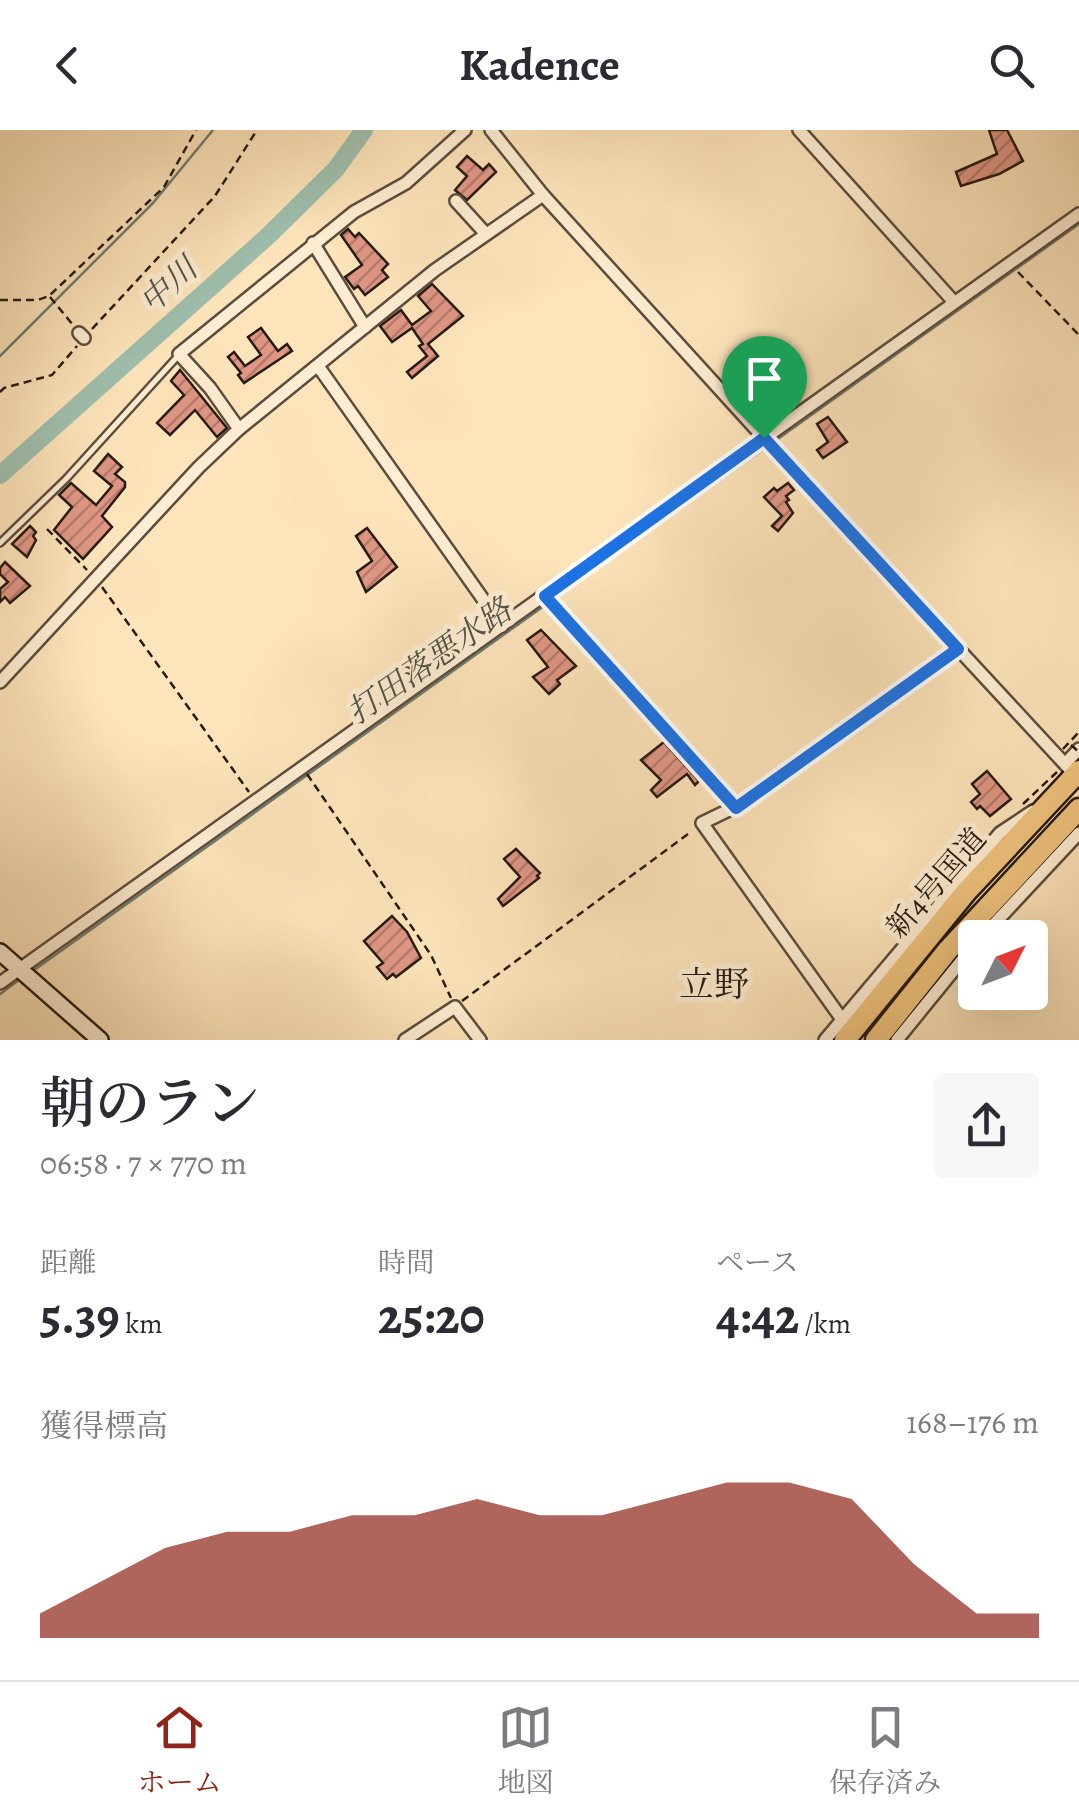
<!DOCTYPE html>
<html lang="ja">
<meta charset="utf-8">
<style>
body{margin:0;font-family:Alegreya,"Noto Serif JP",serif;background:#f7f7f7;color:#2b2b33;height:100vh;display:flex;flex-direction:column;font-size:38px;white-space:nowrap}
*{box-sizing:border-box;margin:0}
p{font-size:32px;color:#7c7c81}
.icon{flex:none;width:55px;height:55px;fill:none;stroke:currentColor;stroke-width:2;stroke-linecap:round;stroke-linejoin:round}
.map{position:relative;height:910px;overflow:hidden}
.sheet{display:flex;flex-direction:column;background:#fff;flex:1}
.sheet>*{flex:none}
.needle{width:65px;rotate:48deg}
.fabs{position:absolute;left:958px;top:790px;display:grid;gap:20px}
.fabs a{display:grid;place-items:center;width:90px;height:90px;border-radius:10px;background:#fff;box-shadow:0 10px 40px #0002;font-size:50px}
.pin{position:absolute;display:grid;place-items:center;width:85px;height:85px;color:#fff;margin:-102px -42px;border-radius:50% 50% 50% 0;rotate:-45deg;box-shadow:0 0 10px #0007}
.pin .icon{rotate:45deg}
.round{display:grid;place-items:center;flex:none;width:105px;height:105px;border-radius:10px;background:#f7f7f7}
.summary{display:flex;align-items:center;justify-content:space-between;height:170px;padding:0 40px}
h1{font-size:55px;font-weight:600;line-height:75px}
.figures{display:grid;grid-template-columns:repeat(3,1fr);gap:15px;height:170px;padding:10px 40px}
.figures div{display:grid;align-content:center}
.figures b{font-size:50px;font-weight:600}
.figures small{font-size:28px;font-weight:400}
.figures p{font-size:28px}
.chart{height:280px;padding:20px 40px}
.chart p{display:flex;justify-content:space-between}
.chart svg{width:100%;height:180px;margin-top:10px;fill:#8f2418;opacity:.7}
header{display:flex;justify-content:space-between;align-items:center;height:130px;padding:0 40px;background:#fff;font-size:45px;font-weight:600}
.tab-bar{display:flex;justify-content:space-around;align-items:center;height:140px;border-top:2px solid #e1e1e2;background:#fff;font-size:28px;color:#7c7c81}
.tab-bar a{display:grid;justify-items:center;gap:5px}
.tab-bar .on{color:#8f2418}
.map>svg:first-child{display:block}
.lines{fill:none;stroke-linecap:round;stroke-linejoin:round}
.stream{stroke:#6f7d70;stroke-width:2.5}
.river{stroke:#9fbfae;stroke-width:18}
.building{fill:url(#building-hatch);stroke:#261a14;stroke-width:2.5}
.lane-casing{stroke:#5c4c3e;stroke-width:10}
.street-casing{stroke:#5c4c3e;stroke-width:16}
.secondary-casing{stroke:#261a14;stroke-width:20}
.highway-casing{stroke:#261a14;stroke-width:25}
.path{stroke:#261a14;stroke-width:2.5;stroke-dasharray:8 5;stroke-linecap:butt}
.lane{stroke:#feedd2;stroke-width:5}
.street{stroke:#feedd2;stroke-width:11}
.secondary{stroke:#feedd2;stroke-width:15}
.highway{stroke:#eec27d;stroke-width:20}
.path-bridge{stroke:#261a14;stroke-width:2.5;stroke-dasharray:8 5;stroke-linecap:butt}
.route-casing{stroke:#fff;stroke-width:20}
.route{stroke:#1a73e8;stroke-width:12}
.labels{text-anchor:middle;stroke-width:10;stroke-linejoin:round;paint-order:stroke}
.street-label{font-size:30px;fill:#261a14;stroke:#feedd2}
.water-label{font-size:32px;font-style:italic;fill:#50544a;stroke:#feedd2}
.quarter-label{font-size:35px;fill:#261a14;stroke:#feedd2}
</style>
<header><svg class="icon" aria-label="back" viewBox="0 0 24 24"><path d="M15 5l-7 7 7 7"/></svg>Kadence<svg class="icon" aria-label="search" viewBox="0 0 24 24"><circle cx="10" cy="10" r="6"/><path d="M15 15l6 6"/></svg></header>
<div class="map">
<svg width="1079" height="910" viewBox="0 0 1079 910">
<defs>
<pattern id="building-hatch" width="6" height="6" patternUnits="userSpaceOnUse" patternTransform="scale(2.5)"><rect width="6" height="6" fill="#df9684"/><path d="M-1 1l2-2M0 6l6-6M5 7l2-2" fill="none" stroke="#b57a6b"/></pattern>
</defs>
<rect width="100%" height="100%" fill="#fde4ba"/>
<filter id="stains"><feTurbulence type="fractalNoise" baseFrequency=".002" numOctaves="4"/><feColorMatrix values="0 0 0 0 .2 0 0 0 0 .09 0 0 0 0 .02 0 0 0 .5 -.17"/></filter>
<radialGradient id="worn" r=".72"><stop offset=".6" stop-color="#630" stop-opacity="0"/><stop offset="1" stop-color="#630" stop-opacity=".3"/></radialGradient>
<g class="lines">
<g class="stream">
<path d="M0 226 153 73 213 0"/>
<path d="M775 311 1079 94"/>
<path d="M555 468 764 319"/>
<path d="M30 843 544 476"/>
<path d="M0 864 19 850"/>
</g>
<path class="river" d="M0 345 268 106 336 39 364 0"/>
</g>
<g class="building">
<path d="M989 0H1007L1023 31 999 44 961 56 956 42 997 24Z"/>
<path d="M467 26 483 40 489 34 496 42 467 70 455 60 467 46 457 37Z"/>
<path d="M348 99 355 107 359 103 388 134 382 140 388 147 365 165 358 156 354 159 345 147 362 135 341 105Z"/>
<path d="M432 154 463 186 428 214 438 226 412 248 407 242 427 226 419 216 423 214 412 198 392 212 380 196 401 180 412 195 431 181 418 166Z"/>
<path d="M261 198 278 221 287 214 292 221 244 253 238 245 241 243 228 227 234 222 245 236 261 225 248 207Z"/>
<path d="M180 240 227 298 217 307 195 280 170 305 157 293 184 265 171 251Z"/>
<path d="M828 287 847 312 823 328 817 320 828 312 817 294Z"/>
<path d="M108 324 122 337 115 344 125 352V357L102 386 112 397 83 429 54 400 72 377 59 365 71 353 96 375 112 356 94 341Z"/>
<path d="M788 353 794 360 786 366 789 370 786 372 793 383 778 401 772 396 782 386 764 367 774 358 777 361Z"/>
<path d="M30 396 36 402 33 406 36 410 27 427 12 414Z"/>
<path d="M367 398 397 437 366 462 357 442 372 431 356 406Z"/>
<path d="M5 432 30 456 10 473 5 467 0 472V459L8 452 0 444V438Z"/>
<path d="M541 500 576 536 557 550 560 554 549 564 533 547 548 537 527 510Z"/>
<path d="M664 612 699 651 695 655 687 644 657 667 651 660 661 650 641 630Z"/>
<path d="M987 641 1011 669 990 686 980 676 977 679 971 672 980 664 972 654Z"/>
<path d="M516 719 540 743 537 746 539 748 503 776 498 769 520 747 504 729Z"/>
<path d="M392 786 407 802 421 828 396 847 393 844 387 849 377 837 383 833 364 811Z"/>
</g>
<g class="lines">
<g class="lane-casing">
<path id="lane" d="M0 413 66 349 177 227"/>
</g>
<g class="street-casing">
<g id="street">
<path d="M491 0 543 65 804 352 1075 645"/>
<path d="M799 0 954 172"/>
<path d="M456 71 486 104"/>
<path d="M313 113 365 197"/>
<path d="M79 203 84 208"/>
<path d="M318 236 502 496"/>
<path d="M239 299 210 258 179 224 354 82 406 53 465 0"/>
<path d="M545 466 735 677 702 693 841 888"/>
<path d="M0 552 199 337 239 299 435 140 543 65"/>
<path d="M1065 634 1079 619"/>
<path d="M981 808 1079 703"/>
<path d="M0 853 1079 84"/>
<path d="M405 910 455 877 480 910"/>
<path d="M825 910 1000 703 1033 681"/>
<path d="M897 910 975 814"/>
</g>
</g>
<g class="secondary-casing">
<path id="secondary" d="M0 822 100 910"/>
</g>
<g class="highway-casing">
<g id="highway">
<path d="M845 910 966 762 1079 641"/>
<path d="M876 910 948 820 1079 679"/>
</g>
</g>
<g class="path">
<path d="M1018 142 1079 205"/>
<path d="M50 167 73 195"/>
<path d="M0 170H38L49 166 164 57 196 0"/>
<path d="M92 199 215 66 257 0"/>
<path d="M0 262 4 258 52 245 77 216"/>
<path d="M47 399 87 440"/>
<path d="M102 457 249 662"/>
<path d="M1063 619 1079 602"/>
<path d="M307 644 431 825 451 868"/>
<path d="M745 671 950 524"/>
<path d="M1023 674 1057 642"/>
<path d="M462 871 692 701"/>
</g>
<use href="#lane" class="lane"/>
<use href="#street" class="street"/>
<use href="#secondary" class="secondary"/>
<use href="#highway" class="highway"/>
<path class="path-bridge" d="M1071 615 1079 622"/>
</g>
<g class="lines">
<g class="route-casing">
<path id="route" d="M764 308 958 519 736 678 545 466Z"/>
</g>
<use href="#route" class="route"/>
</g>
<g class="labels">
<g class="street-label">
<text transform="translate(936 753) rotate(-49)" y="10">新4号国道</text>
</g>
<g class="water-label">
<text transform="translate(168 155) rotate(-42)" y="11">中川</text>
<text transform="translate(429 531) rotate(-35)" y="11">打田落悪水路</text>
</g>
<g class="quarter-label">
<text x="714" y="866">立野</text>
</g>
</g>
<rect width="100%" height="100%" filter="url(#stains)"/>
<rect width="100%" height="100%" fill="url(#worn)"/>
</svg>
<div class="fabs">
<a><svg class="needle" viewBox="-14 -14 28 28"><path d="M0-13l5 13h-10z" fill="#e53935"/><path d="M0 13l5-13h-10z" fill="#7c7c81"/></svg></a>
</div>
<div class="pin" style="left:764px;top:308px;background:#1e9e55"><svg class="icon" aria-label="arrive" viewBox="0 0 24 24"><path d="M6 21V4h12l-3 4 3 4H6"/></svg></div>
</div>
<section class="sheet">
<div class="summary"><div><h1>朝のラン</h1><p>06:58 · 7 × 770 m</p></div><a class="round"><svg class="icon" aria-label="share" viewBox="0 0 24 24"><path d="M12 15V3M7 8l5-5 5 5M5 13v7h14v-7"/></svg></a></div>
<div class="figures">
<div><p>距離</p><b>5.39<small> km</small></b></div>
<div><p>時間</p><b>25:20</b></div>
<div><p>ペース</p><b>4:42<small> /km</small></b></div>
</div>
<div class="chart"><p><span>獲得標高</span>168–176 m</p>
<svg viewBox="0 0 160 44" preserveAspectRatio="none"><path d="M0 44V38L10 30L20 22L30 18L40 18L50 14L60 14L70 10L80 14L90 14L100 10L110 6L120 6L130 10L140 26L150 38L160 38V44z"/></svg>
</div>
</section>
<nav class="tab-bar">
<a class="on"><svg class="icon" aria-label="home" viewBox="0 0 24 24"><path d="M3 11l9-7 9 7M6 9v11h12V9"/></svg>ホーム</a>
<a><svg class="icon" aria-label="map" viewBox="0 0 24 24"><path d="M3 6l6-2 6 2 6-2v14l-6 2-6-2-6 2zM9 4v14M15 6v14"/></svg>地図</a>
<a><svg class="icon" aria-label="saved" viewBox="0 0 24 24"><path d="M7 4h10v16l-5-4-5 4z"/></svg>保存済み</a>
</nav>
